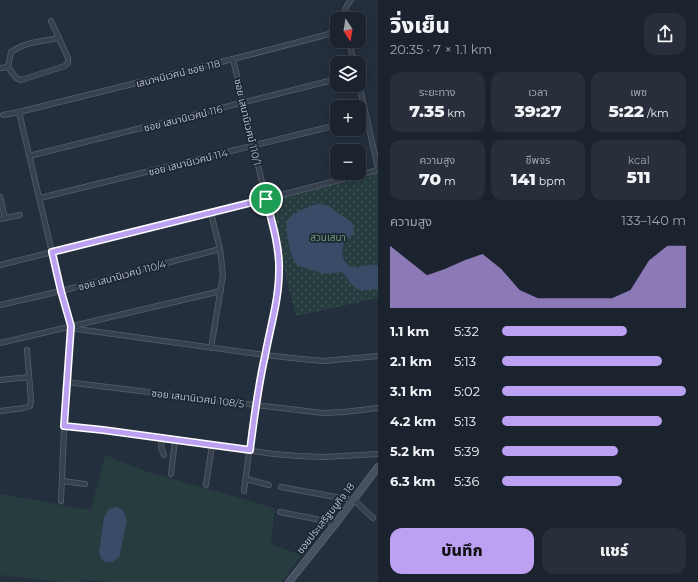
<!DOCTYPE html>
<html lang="th">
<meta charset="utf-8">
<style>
body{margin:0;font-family:Montserrat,"Noto Sans Thai",sans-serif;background:#282f3a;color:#f1f3f6;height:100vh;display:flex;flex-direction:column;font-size:15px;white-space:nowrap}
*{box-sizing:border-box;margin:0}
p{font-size:13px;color:#a0a4aa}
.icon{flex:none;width:22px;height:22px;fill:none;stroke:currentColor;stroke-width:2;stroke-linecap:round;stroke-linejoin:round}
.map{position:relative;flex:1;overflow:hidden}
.side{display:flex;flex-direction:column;background:#1b232e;width:320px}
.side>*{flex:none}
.needle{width:26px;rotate:168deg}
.buttons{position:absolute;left:330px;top:12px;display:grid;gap:8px}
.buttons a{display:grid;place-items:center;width:36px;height:36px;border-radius:8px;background:#1b232e;box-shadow:0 2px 10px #0003,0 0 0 1px #39404a;font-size:20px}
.pin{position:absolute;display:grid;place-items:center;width:34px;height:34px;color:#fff;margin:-17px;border:2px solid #fff;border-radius:50%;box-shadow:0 1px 4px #0007}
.round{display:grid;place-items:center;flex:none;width:42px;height:42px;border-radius:12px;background:#282f3a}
.head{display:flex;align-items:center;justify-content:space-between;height:68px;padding:0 12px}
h1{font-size:22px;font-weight:800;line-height:30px}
.metrics{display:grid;grid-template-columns:repeat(3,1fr);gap:6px;height:68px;padding:4px 12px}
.metrics div{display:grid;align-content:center;border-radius:10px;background:#282f3a;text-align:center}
.metrics b{font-size:17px;font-weight:800}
.metrics small{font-size:11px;font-weight:400}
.metrics p{font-size:11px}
.chart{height:112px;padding:8px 12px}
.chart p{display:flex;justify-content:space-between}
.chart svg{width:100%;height:72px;margin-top:4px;fill:#bca0f2;opacity:.7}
.cta{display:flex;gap:8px;margin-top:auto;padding:8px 12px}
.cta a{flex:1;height:46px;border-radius:12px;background:#bca0f2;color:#111;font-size:16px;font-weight:800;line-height:46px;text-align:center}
.cta a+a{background:#282f3a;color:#f1f3f6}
ul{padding:0 12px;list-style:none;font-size:13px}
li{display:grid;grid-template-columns:64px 48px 1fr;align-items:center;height:30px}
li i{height:10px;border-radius:5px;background:#bca0f2}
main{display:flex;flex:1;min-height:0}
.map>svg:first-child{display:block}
.grass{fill:#263c3f}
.park{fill:url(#park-dots)}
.water{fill:#394c67}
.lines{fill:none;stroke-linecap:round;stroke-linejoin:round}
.street-casing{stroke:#565f6c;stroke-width:6}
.secondary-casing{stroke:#565f6c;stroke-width:8}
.street{stroke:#38414e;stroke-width:4.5}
.secondary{stroke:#465061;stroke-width:6}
.route-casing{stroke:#fff;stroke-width:8}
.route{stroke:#bca0f2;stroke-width:5}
.labels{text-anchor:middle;stroke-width:3.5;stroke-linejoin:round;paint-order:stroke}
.street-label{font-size:10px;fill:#b4bcc9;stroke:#1d2633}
.park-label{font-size:10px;fill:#6b9a76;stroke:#1d2633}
</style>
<main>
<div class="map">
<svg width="378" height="582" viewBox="0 0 378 582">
<defs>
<pattern id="park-dots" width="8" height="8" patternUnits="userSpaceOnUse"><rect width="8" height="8" fill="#263c3f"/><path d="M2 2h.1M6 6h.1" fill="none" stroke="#435659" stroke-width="1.8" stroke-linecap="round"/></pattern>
</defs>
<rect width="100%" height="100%" fill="#242f3e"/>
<path class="grass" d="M105 455 148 472 275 508 271 544 301 555 282 582H108L81 579V582H62L0 575V494L91 510Z"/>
<path class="park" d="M378 170V298L296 316 266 199Z"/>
<g class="water">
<path d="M317 204C320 204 323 204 326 205 330 206 333 209 336 212 342 216 356 222 354 231 354 236 348 236 346 240 341 246 341 258 346 263 354 274 368 260 378 266V290C372 288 367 291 361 290 352 289 348 278 342 272L323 274 317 272 310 269 302 267 296 264 292 256 288 241 286 228 287 221 291 216 301 210Z"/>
<path d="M116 507 122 509 125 514 127 521 119 558 112 562H105L101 558 99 552 104 517 109 509Z"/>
</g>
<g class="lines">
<g class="street-casing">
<g id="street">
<path d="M344 19C343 12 346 6 351 0"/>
<path d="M349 41 354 63"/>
<path d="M233 59 266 199 274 230 279 271 275 309 265 355 255 405 244 491"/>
<path d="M8 67 11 52C25 42 43 41 59 38"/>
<path d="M0 68 8 67 16 78 21 80 65 66 68 63V58L51 21"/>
<path d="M359 84 378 168"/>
<path d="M19 112 61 291 71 326 66 382 61 501"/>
<path d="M3 115 19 112 233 59 337 32"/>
<path d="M359 120 366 118"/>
<path d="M29 156 337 79"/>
<path d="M0 197 5 218"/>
<path d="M40 198 337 125"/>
<path d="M211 213 220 249 223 275 211 348"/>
<path d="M0 219 20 215"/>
<path d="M0 265 266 199 378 170"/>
<path d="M0 305 61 291 220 249"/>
<path d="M71 326 77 329 84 330 265 355 301 359 324 361 378 356"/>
<path d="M0 343 221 291"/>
<path d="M0 380 29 377"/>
<path d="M66 382 323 413 344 412 378 408"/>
<path d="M0 411 24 408 30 406 31 400 27 350"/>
<path d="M64 426 103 430 274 454 297 456 323 457 378 454"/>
<path d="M162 438 161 447 164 455"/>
<path d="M171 474 175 440"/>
<path d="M246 479 269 485"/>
<path d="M62 481 85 484"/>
<path d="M206 485 212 445"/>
<path d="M281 487 352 500"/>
<path d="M353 499 373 518"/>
<path d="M280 512 336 523"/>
</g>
</g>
<g class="secondary-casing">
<path id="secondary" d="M289 582 336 523 378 467"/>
</g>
<use href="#street" class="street"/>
<use href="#secondary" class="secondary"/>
</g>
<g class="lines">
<g class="route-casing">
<path id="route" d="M266 199C272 222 280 248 279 271 279 300 270 328 265 356 258 387 254 418 250 450L103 430 64 426 71 326 61 291 52 252Z"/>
</g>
<use href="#route" class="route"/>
</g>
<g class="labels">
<g class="street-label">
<text transform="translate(178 73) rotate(-14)" y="4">เสนาฯนิเวศน์ ซอย 118</text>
<text transform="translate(183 118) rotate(-14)" y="4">ซอย เสนานิเวศน์ 116</text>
<text transform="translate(248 122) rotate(77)" y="4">ซอย เสนานิเวศน์ 110/1</text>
<text transform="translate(188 162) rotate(-14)" y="4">ซอย เสนานิเวศน์ 114</text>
<text transform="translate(122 275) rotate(-15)" y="4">ซอย เสนานิเวศน์ 110/4</text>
<text transform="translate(198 398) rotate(7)" y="4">ซอย เสนานิเวศน์ 108/5</text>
<text transform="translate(325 518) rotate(-52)" y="4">ซอยประเสริฐมนูกิจ 18</text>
</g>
<g class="park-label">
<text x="328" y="241">สวนเสนา</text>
</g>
</g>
</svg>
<div class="buttons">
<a><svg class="needle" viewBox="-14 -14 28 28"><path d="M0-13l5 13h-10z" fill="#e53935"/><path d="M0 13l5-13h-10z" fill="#a0a4aa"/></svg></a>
<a><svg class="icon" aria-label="layers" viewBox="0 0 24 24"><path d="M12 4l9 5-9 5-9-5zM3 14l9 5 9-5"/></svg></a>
<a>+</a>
<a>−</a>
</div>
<div class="pin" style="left:266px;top:199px;background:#1e9e55"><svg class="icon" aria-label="arrive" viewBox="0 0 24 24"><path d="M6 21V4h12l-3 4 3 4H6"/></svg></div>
</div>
<section class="side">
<div class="head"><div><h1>วิ่งเย็น</h1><p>20:35 · 7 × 1.1 km</p></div><a class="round"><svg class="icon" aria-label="share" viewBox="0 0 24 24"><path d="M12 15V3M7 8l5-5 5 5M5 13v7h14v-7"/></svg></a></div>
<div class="metrics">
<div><p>ระยะทาง</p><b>7.35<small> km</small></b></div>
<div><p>เวลา</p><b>39:27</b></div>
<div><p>เพซ</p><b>5:22<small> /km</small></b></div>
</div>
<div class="metrics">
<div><p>ความสูง</p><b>70<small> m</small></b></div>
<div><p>ชีพจร</p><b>141<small> bpm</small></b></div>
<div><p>kcal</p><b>511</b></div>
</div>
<div class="chart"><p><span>ความสูง</span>133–140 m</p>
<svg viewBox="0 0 160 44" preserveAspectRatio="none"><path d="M0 44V6L10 15L20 24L30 20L40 15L50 11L60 20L70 33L80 38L90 38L100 38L110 38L120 38L130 33L140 15L150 6L160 6V44z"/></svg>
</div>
<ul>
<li><b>1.1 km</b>5:32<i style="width:68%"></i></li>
<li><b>2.1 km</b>5:13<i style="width:87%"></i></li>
<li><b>3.1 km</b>5:02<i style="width:100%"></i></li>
<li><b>4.2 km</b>5:13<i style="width:87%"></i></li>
<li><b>5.2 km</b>5:39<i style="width:63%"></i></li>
<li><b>6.3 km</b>5:36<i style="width:65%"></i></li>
</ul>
<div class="cta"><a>บันทึก</a><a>แชร์</a></div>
</section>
</main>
